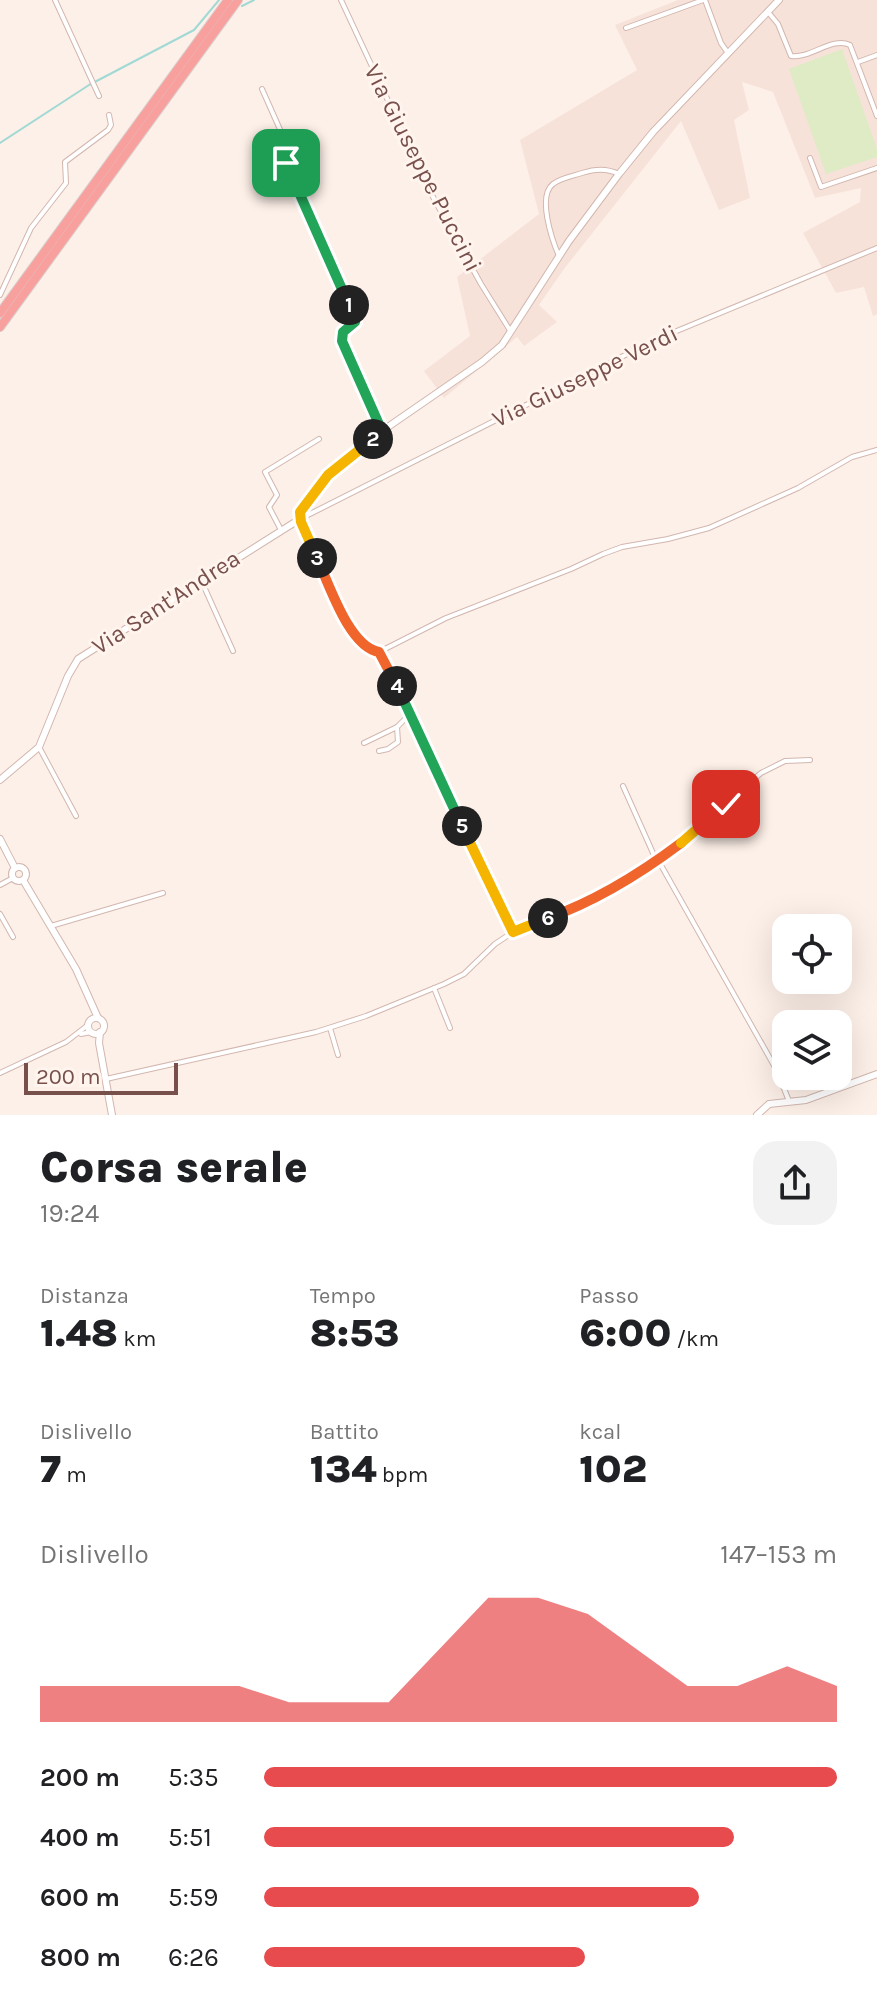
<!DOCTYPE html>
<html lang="it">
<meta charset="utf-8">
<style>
body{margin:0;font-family:Karla,sans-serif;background:#f2f2f2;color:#202124;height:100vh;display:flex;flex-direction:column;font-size:30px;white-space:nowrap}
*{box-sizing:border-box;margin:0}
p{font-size:26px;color:#757577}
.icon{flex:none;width:44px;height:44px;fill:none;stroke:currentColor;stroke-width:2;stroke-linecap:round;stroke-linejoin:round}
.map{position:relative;height:1115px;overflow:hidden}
.side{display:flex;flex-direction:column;background:#fff;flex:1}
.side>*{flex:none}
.buttons{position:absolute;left:772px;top:914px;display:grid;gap:16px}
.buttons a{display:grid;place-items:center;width:80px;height:80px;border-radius:16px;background:#fff;box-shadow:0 8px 32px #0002;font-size:40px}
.scale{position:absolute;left:24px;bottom:20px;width:154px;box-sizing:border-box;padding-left:8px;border:4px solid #78504b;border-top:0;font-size:22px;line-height:28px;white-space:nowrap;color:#78504b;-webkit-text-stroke:6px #fff5ee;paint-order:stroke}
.pin{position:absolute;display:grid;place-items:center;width:68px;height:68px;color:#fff;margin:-34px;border-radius:16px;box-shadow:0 4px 12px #0006}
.km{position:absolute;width:40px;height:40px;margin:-20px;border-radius:50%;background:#222;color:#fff;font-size:22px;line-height:40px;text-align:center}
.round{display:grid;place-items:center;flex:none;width:84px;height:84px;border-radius:24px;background:#f2f2f2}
.head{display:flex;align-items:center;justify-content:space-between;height:136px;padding:0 40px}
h1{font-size:44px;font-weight:800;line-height:60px}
.stats{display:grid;grid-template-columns:repeat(3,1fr);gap:12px;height:136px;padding:8px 40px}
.stats div{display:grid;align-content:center}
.stats b{font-size:40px;font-weight:800}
.stats small{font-size:22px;font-weight:400}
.stats p{font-size:22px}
.chart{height:224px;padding:16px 40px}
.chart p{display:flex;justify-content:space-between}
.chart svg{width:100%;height:144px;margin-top:8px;fill:#e84b4d;opacity:.7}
ul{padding:0 40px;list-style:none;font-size:26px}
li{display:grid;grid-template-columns:128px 96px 1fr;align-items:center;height:60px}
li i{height:20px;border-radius:10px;background:#e84b4d}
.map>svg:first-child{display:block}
.residential{fill:#f7e2d9}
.green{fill:#deebc5}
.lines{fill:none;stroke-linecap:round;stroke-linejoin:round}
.stream{stroke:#a1d9d5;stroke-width:2}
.minor-casing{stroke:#d2b7af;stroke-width:6}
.tertiary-casing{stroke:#d2b7af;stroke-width:8}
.motorway-casing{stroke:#d9cecd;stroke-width:10}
.minor{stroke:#fff;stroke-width:4}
.tertiary{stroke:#fff;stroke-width:6}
.motorway{stroke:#f8a09e;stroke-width:8}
.split-1-casing{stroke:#fff;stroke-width:16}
.split-2-casing{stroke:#fff;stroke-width:16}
.split-3-casing{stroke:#fff;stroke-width:16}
.split-4-casing{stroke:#fff;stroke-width:16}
.split-5-casing{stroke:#fff;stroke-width:16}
.split-6-casing{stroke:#fff;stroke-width:16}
.split-7-casing{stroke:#fff;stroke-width:16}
.split-8-casing{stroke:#fff;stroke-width:16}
.split-1{stroke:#22a559;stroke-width:10}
.split-2{stroke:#22a559;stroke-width:10}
.split-3{stroke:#f5b400;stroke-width:10}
.split-4{stroke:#f0652b;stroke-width:10}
.split-5{stroke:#22a559;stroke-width:10}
.split-6{stroke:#f5b400;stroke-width:10}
.split-7{stroke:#f0652b;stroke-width:10}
.split-8{stroke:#f5b400;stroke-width:10}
.labels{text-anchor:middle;stroke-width:6;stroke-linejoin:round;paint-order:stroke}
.street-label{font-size:24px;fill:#78504b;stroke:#fff5ee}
</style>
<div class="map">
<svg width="877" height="1115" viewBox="0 0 877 1115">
<rect width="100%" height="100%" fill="#fdf0e8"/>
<path class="residential" d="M678 0H877V314L873 316 864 287 836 293 803 233 860 202 861 188 815 198 773 92 742 82 749 110 734 120 750 198 719 210 681 121 564 269 539 305 557 322 524 346 517 337 444 398 424 371 470 336 457 277 539 214 520 140 637 70 615 25Z"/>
<path class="green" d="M842 49 877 149V157L826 174 789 69Z"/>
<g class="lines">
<g class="stream">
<path d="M242 6 254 0"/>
<path d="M0 143 89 85 194 30 219 0"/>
</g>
<g class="minor-casing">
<g id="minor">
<path d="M55 0 99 96"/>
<path d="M341 0 433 197 481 284 511 332"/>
<path d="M705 0 721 43 728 53"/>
<path d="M768 12 778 24 791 56C811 59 832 36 850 45L877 116"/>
<path d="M626 28 703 0"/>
<path d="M858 62 877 55"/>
<path d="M262 89 290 152 286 163 352 310 355 322 343 332 342 341 382 431"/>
<path d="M810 158 821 187 877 168"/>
<path d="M877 248 655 340 300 519C311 549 349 646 379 652L446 618 571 569 603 554 622 547 668 539 709 528 798 488 852 457 877 450"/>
<path d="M559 256C552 240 537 196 553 184 560 178 573 176 582 173 595 169 606 168 619 174"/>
<path d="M0 295 31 228 66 183 65 162 108 130 111 125 109 115"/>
<path d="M281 530 269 507 277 495 265 472 319 439"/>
<path d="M201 580 233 651"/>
<path d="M379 652 513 931"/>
<path d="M364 743 397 727 410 714"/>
<path d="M39 747 76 816"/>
<path d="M379 751 388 749 398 742 397 727"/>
<path d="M623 786 657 862 662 867 776 1069 789 1101"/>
<path d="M0 885 13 878"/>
<path d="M0 914 13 937"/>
<path d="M51 926 163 893"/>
<path d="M434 988 450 1028"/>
<path d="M330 1028 338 1055"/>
<path d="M81 1034 91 1032"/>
<path d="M0 1073 66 1042 88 1025"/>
<path d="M106 1079 316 1032 366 1016 444 984 464 974 495 944 513 932 579 906 657 862 761 773 785 761 810 760"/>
</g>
</g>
<g class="tertiary-casing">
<g id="tertiary">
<path d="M0 780 39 747 68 676 78 659 300 519 302 506 335 469 382 431 482 362 502 345 569 241 619 174 653 132 779 0"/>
<path d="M0 839 15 868"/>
<circle cx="19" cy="874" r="7"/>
<path d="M23 880 76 969 98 1018"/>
<circle cx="96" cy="1026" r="8"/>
<path d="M100 1032 99 1043 112 1115"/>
<path d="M757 1115 769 1104 806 1100 877 1074"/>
</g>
</g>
<g class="motorway-casing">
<g id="motorway">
<path d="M0 313 228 0"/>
<path d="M0 327 238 0"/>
</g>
</g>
<use href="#minor" class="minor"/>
<use href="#tertiary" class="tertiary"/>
<use href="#motorway" class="motorway"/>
</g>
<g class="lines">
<g class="split-1-casing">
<path id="split-1" d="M286 163 349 305"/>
</g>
<g class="split-2-casing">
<path id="split-2" d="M349 305 355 322 343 332 342 341 382 431 373 439"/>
</g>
<g class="split-3-casing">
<path id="split-3" d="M317 558 301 522 300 512 328 475 373 439"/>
</g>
<g class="split-4-casing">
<path id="split-4" d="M317 558C329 584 349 647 379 652L397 686"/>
</g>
<g class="split-5-casing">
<path id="split-5" d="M397 686 462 826"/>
</g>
<g class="split-6-casing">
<path id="split-6" d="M462 826 513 932 548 918"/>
</g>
<g class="split-7-casing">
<path id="split-7" d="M548 918C596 901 641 873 681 843"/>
</g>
<g class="split-8-casing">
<path id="split-8" d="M681 843 726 804"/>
</g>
<use href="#split-1" class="split-1"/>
<use href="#split-2" class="split-2"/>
<use href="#split-3" class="split-3"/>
<use href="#split-4" class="split-4"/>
<use href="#split-5" class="split-5"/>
<use href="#split-6" class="split-6"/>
<use href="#split-7" class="split-7"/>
<use href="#split-8" class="split-8"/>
</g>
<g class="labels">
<g class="street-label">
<text transform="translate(423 168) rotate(63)" y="8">Via Giuseppe Puccini</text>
<text transform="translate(585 376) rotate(-26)" y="8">Via Giuseppe Verdi</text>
<text transform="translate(166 602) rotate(-33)" y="8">Via Sant'Andrea</text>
</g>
</g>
</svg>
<div class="buttons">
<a><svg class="icon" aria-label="locate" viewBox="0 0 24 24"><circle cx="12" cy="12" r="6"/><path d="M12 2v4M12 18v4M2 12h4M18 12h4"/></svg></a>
<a><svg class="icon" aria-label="layers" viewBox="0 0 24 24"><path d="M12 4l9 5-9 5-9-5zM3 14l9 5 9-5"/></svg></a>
</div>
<div class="scale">200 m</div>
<div class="pin" style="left:286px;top:163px;background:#1e9e55"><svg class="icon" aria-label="arrive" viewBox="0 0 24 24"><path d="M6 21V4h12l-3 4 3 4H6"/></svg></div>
<div class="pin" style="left:726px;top:804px;background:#d93025"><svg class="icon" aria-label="check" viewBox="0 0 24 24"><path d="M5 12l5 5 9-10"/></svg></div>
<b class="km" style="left:349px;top:305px">1</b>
<b class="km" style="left:373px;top:439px">2</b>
<b class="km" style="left:317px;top:558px">3</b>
<b class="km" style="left:397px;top:686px">4</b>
<b class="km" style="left:462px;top:826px">5</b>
<b class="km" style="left:548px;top:918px">6</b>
</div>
<section class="side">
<div class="head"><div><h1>Corsa serale</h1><p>19:24</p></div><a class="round"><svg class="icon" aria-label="share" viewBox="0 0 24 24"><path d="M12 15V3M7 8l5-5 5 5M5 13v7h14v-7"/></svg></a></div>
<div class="stats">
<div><p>Distanza</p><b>1.48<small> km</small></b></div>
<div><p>Tempo</p><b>8:53</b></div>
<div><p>Passo</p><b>6:00<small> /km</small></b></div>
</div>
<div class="stats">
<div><p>Dislivello</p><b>7<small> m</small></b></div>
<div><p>Battito</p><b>134<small> bpm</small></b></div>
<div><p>kcal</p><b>102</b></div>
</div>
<div class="chart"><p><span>Dislivello</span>147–153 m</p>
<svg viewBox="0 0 160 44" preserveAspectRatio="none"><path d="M0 44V33L10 33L20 33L30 33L40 33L50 38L60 38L70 38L80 22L90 6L100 6L110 11L120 22L130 33L140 33L150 27L160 33V44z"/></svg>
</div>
<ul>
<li><b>200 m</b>5:35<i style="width:100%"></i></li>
<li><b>400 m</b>5:51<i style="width:82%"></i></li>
<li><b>600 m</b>5:59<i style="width:76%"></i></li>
<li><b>800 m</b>6:26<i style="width:56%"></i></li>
</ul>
</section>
